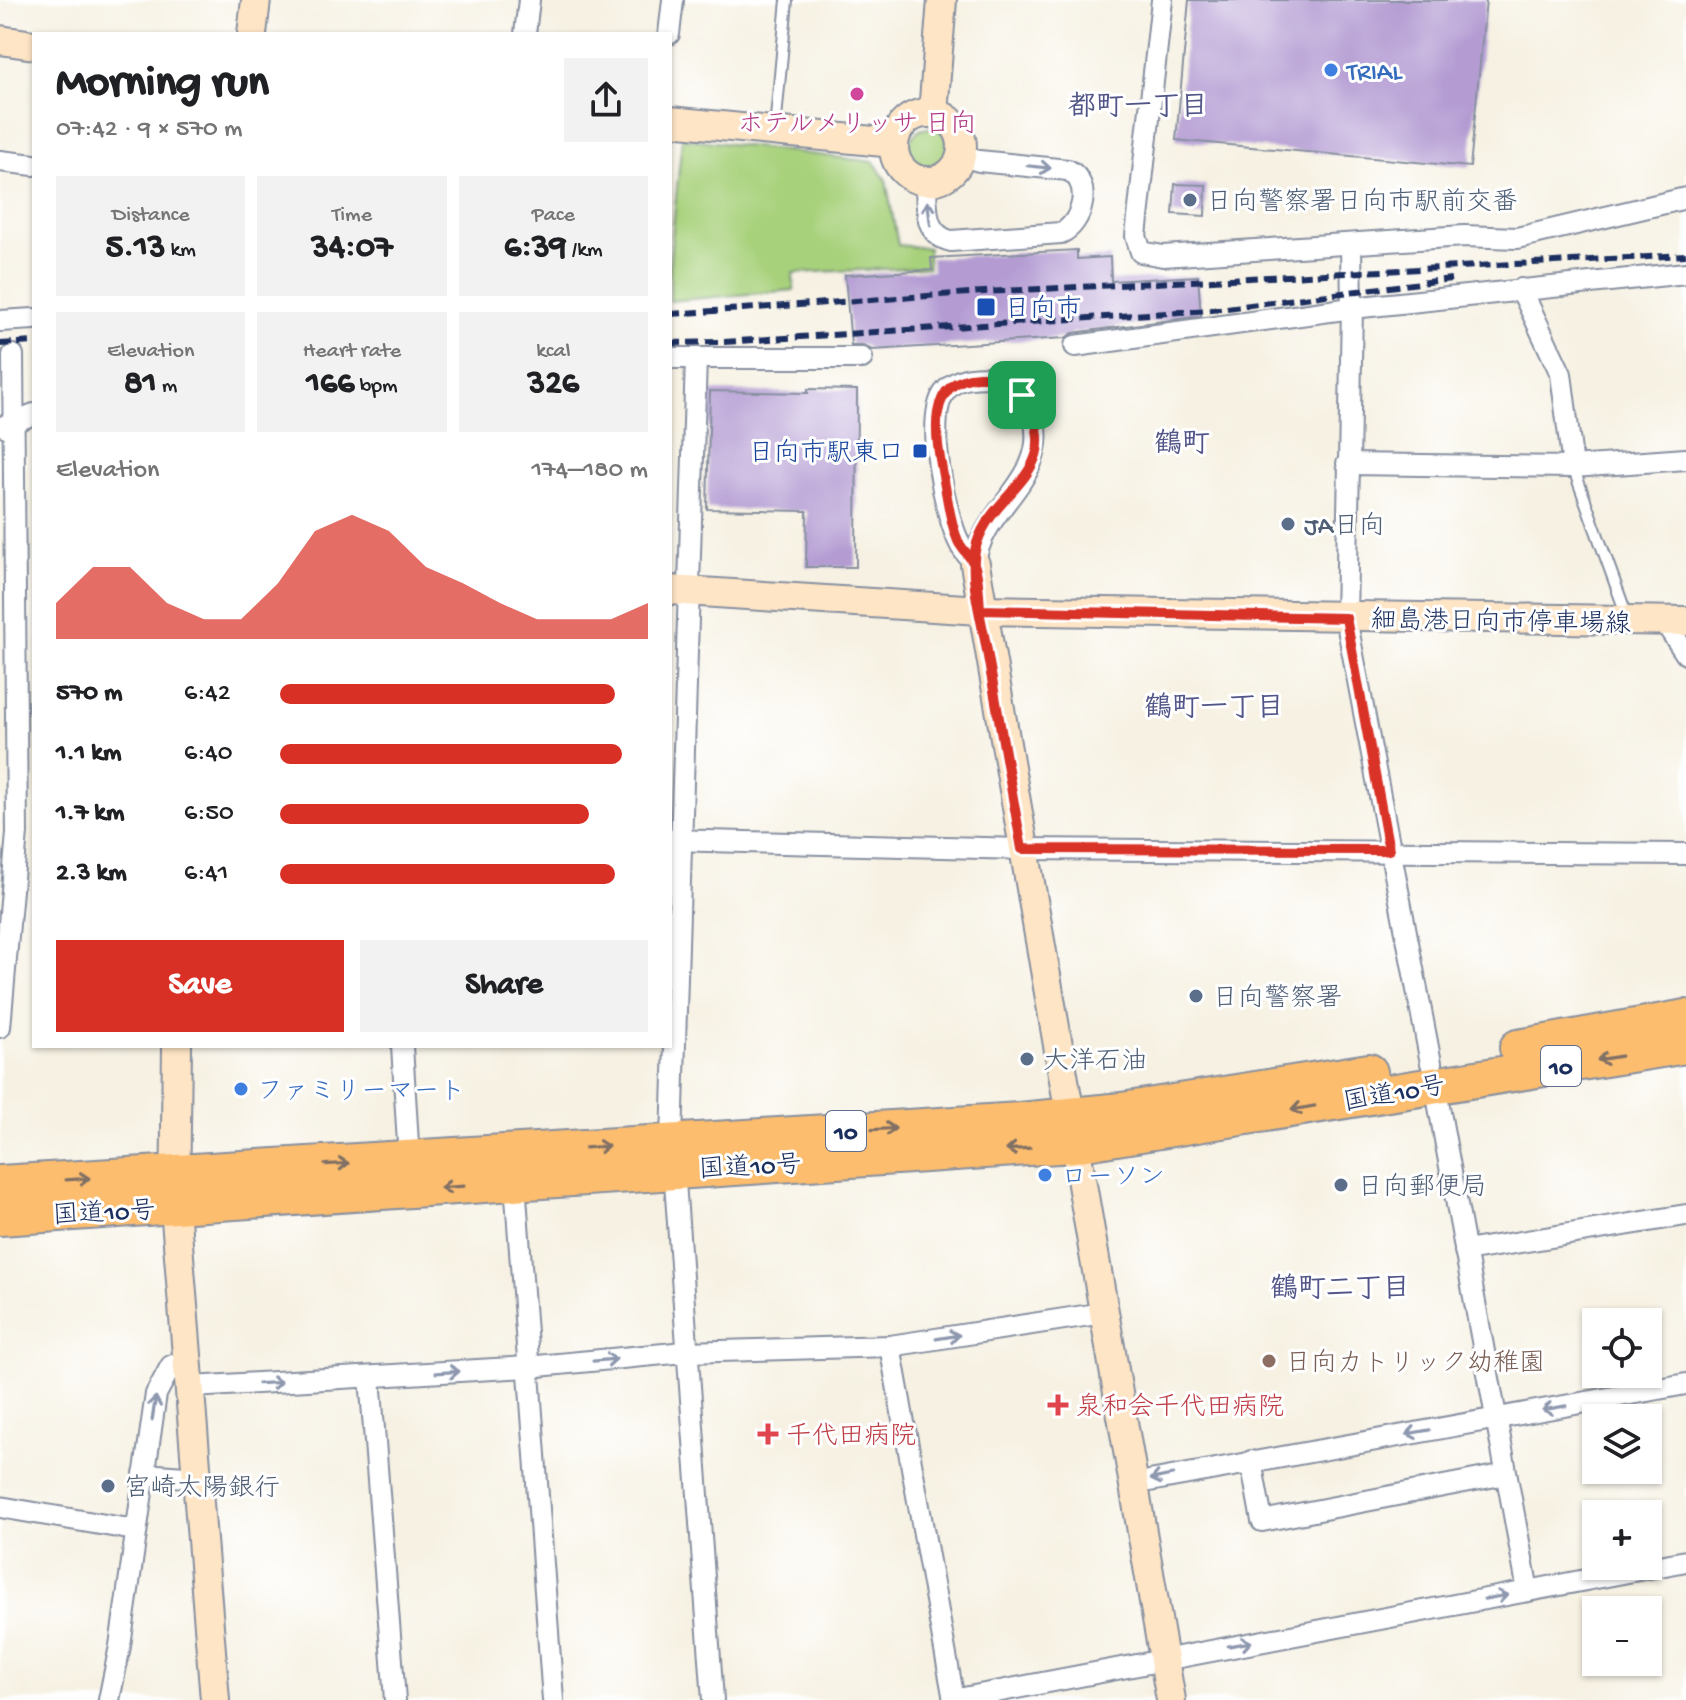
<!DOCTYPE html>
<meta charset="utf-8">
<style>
body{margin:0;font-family:"Gochi Hand","Klee One",sans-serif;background:#f2f2f2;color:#202124;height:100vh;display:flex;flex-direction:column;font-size:30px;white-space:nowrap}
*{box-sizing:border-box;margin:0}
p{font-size:26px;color:#757577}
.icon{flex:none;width:44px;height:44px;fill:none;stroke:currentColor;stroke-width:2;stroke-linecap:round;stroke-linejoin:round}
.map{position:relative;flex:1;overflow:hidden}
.details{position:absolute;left:32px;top:32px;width:640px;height:1016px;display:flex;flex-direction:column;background:#fff;border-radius:0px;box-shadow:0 2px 6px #0004}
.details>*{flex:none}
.buttons{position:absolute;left:1582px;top:1308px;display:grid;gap:16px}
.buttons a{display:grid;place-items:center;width:80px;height:80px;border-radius:0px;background:#fff;box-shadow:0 2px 6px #0004;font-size:40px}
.pin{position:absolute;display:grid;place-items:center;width:68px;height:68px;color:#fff;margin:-34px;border-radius:16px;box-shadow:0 4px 12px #0006}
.round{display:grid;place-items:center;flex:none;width:84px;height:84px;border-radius:0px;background:#f2f2f2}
.head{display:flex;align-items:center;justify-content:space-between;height:136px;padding:0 24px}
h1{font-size:44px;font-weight:700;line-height:60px}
.metrics{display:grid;grid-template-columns:repeat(3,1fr);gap:12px;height:136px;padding:8px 24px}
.metrics div{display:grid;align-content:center;border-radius:0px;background:#f2f2f2;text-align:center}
.metrics b{font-size:34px;font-weight:700}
.metrics small{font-size:22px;font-weight:400}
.metrics p{font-size:22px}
.chart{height:224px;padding:16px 24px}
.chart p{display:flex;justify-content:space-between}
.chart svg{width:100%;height:144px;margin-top:8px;fill:#d93025;opacity:.7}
.cta{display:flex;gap:16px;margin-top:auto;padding:16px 24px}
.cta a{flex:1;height:92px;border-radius:0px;background:#d93025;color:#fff;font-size:32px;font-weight:700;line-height:92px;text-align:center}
.cta a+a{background:#f2f2f2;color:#202124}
ul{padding:0 24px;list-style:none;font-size:26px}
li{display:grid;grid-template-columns:128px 96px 1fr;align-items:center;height:60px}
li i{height:20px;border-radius:10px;background:#d93025}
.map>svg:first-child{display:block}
.green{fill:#a8d17c;stroke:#62806d;stroke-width:2}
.building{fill:#b49cd3}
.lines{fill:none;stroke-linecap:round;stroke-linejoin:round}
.lane-casing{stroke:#8890a0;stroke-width:14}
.street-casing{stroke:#8890a0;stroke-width:24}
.secondary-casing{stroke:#8890a0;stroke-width:32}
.highway-casing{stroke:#8890a0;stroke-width:40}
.lane{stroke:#fff;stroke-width:10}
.street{stroke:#fff;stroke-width:20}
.secondary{stroke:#fee5c5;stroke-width:28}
.highway{stroke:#fcbd6e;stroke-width:36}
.rail{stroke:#1b2f5e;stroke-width:6;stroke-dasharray:12 6;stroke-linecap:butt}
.oneway{stroke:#8d97ae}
.oneway2{stroke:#806f65}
.route-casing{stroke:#fff;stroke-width:16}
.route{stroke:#d93025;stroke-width:10}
.shop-dot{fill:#3f7fe0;stroke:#fff;stroke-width:3}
.hotel-dot{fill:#d1479c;stroke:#fff;stroke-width:3}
.service-dot{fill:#5c6f8a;stroke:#fff;stroke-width:3}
.transit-dot{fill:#1a4fb4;stroke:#fff;stroke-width:3}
.education-dot{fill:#8d6e63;stroke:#fff;stroke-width:3}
.health-dot{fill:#e0444e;stroke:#fff;stroke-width:3}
.labels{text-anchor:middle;stroke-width:6;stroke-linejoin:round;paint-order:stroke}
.shield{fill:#fff;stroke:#5f6d8e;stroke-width:2}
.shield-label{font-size:24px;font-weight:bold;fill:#1b2f5e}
.shop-label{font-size:26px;fill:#366cbe;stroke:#fff;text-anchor:start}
.hotel-label{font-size:26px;fill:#b23c85;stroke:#fff}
.service-label{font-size:26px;fill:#4e5e75;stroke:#fff;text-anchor:start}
.transit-label{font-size:26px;fill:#164399;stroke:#fff;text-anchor:start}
.street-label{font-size:26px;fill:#1b2f5e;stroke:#fff}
.education-label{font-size:26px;fill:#785e54;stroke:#fff;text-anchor:start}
.health-label{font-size:26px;fill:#be3a42;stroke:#fff;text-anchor:start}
.neighbourhood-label{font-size:28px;font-weight:bold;fill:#515587;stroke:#fff}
</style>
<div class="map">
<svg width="1686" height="1700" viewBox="0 0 1686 1700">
<rect width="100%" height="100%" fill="#fff"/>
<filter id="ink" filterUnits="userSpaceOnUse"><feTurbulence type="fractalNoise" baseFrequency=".0125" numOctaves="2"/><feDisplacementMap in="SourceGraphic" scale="16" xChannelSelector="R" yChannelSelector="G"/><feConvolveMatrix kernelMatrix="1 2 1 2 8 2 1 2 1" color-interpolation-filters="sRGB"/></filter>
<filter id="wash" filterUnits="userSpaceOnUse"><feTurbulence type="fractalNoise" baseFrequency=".006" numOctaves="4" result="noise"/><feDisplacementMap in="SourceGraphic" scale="32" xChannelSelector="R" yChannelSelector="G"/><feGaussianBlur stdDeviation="1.8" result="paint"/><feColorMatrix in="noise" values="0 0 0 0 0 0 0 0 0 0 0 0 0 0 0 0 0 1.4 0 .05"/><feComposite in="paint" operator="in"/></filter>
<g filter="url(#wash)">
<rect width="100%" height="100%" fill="#f6f1e2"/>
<g class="green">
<circle cx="929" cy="148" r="20"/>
<path d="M682 138 874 162 886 180 898 245 928 248V267L793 273 794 290 670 301V257Z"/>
</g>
<g id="blocks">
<g class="building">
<path d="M1189 0H1486L1470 167 1176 140Z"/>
<path d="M1175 184 1206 185 1205 216 1173 214Z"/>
<path d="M1077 250V259L1110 257 1111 281 1198 276 1201 316 1073 333 1065 338 872 350 863 345H851L845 275 932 270 931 258Z"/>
<path d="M808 389 857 390 856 567H806L807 511 707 509 710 391 808 393Z"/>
</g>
</g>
</g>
<g filter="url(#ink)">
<use href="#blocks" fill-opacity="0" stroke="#8890a0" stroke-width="2"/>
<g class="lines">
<g class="lane-casing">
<g id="lane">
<path d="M775 129 787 0"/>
<path d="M1573 467 1628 619"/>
</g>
</g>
<g class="street-casing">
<g id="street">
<path d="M1162 0 1136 236 1141 252 1163 256 1464 236 1517 238 1686 198"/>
<path d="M525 34 529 0"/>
<path d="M669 34 673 0"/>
<path d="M0 161 34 165"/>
<path d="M926 182C927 205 923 235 951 241L1061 233C1083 223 1093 183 1068 170L979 161 962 156"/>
<path d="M1521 289 1561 374 1573 467"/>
<path d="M0 321 34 319"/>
<path d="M1075 346 1352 308 1351 244"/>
<path d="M670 358H862"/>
<path d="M696 358 672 1141 713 1700"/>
<path d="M995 377C1012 384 1027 395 1033 414 1053 479 981 506 975 564 970 558 963 551 960 544 945 516 925 420 944 393 956 376 976 377 995 377Z"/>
<path d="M4 426 34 414"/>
<path d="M1347 464 1573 467 1686 459"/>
<path d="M1664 621 1686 654"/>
<path d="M670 840 1022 849 1686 854"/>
<path d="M0 1027 17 833 13 355"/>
<path d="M402 1046 409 1160"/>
<path d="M1431 1063 1346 618 1352 308 1686 273"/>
<path d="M1435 1085 1528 1591"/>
<path d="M515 1183 553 1700"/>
<path d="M1465 1251 1686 1215"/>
<path d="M890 1346 954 1700"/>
<path d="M370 1377 395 1700"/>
<path d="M192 1387 527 1367 685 1352 890 1346 1103 1313"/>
<path d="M1251 1461 1262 1521 1506 1474"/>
<path d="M144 1474 199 1478"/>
<path d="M1133 1484 1686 1384"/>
<path d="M0 1507 135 1530"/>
<path d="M109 1700 120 1646 156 1394 171 1366 190 1358"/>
<path d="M953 1700 1686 1561"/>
</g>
</g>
<g class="secondary-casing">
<g id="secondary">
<path d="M252 34 256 0"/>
<path d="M0 40 34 45"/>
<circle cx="928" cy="147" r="34"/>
<path d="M933 113 942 0"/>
<path d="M670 121 894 143"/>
<path d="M975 564 1171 1700"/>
<path d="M670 590 980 610 1686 621"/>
<path d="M177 1046 175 1207 215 1700"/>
</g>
</g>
<g class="highway-casing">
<g id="highway">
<path d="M1518 1048 1686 1018"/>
<path d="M0 1184 1020 1121 1122 1111 1369 1072"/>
<path d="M0 1217 1073 1144 1686 1045"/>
</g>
</g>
<use href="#lane" class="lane"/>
<use href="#street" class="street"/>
<use href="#secondary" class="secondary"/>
<use href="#highway" class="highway"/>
<g class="rail">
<path d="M670 314 984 292 1686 255"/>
<path d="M670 343 724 342 1211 310 1451 279"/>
<path d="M0 344 34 342"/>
</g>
</g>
<defs><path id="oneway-shaft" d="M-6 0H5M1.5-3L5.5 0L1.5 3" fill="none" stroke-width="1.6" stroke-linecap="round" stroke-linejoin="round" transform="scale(2)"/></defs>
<g class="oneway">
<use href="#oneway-shaft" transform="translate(1039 167) rotate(6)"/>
<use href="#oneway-shaft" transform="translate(929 213) rotate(-97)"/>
<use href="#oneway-shaft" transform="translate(948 1337) rotate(-9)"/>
<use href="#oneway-shaft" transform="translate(605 1360) rotate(-5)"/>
<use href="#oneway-shaft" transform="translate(448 1372) rotate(-4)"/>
<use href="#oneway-shaft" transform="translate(270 1383) rotate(-3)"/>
<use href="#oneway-shaft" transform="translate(154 1408) rotate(-81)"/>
<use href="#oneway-shaft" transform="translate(1554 1408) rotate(170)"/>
<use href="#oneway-shaft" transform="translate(1418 1432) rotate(170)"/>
<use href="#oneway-shaft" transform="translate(1162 1477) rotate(168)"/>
<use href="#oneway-shaft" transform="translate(1496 1597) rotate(-10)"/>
<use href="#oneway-shaft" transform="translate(1240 1644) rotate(-10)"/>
</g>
<g class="oneway2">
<use href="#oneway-shaft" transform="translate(1609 1058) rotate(171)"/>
<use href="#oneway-shaft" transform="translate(1303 1108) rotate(170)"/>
<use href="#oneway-shaft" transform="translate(884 1129) rotate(-3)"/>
<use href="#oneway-shaft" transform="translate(597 1147) rotate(-4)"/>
<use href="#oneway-shaft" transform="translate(1018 1149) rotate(176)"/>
<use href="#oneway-shaft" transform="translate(337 1164) rotate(-3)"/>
<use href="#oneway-shaft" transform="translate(78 1179) rotate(-4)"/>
<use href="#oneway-shaft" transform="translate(452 1187) rotate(176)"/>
</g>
</g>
<g class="lines" filter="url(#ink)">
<g class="route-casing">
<path id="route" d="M1022 395C1071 471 995 487 977 543 967 574 982 620 987 651 999 717 1010 783 1022 849L1389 850 1346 618 980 610C979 596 979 580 975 567 972 557 962 550 958 541 950 522 948 501 944 481 937 443 922 380 979 377 998 376 1009 381 1022 395"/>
</g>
<use href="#route" class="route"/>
</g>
<g class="shop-dot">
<circle cx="1331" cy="70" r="8"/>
<circle cx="241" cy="1089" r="8"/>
<circle cx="1045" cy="1175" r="8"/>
</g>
<circle class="hotel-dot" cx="857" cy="94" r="8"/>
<g class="service-dot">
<circle cx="1190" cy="200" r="8"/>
<circle cx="1288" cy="524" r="8"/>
<circle cx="1196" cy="996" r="8"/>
<circle cx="1027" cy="1059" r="8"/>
<circle cx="1341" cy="1185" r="8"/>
<circle cx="108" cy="1486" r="8"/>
</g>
<g class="transit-dot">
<rect x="976" y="297" width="20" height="20" rx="4"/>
<rect x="912" y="443" width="16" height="16" rx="4"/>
</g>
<circle class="education-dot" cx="1269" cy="1361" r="8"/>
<g class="health-dot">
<path d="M1054 1393h8v8h8v8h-8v8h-8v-8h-8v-8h8z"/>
<path d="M764 1422h8v8h8v8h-8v8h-8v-8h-8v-8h8z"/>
</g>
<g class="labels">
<g class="shield">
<rect x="1541" y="1046" width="40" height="40" rx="6"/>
<rect x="826" y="1111" width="40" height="40" rx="6"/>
</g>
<g class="shield-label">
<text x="1561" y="1074">10</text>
<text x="846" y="1139">10</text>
</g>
<g class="shop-label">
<text x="1347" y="79">TRIAL</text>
<text x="257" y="1098">ファミリーマート</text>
<text x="1061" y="1184">ローソン</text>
</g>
<g class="hotel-label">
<text x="857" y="131">ホテルメリッサ 日向</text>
</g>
<g class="service-label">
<text x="1206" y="209">日向警察署日向市駅前交番</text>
<text x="1304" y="533">JA日向</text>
<text x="1212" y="1005">日向警察署</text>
<text x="1043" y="1068">大洋石油</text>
<text x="1357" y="1194">日向郵便局</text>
<text x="124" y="1495">宮崎太陽銀行</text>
</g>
<g class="transit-label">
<text x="1004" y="316">日向市</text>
<text x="904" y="460" text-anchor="end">日向市駅東口</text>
</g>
<g class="street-label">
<text transform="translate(1501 620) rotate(1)" y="9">細島港日向市停車場線</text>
<text transform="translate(1394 1092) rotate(-10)" y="9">国道10号</text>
<text transform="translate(750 1165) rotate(-3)" y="9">国道10号</text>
<text transform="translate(104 1211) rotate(-3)" y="9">国道10号</text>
</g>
<g class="education-label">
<text x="1285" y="1370">日向カトリック幼稚園</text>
</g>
<g class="health-label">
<text x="1076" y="1414">泉和会千代田病院</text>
<text x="786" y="1443">千代田病院</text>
</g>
<g class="neighbourhood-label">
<text x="1138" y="114">都町一丁目</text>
<text x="1182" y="451">鶴町</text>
<text x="1214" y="715">鶴町一丁目</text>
<text x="1340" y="1296">鶴町二丁目</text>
</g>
</g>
</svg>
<div class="buttons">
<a><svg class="icon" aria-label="locate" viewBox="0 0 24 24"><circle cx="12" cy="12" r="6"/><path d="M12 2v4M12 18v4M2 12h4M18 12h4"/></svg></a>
<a><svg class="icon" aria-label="layers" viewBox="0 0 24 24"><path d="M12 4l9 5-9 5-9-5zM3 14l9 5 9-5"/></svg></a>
<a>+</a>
<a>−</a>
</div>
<div class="pin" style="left:1022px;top:395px;background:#1e9e55"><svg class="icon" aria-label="arrive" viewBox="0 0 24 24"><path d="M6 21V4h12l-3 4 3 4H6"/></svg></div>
<section class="details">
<div class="head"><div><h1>Morning run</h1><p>07:42 · 9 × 570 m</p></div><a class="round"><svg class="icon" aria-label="share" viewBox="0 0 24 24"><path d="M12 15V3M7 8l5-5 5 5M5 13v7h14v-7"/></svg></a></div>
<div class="metrics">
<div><p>Distance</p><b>5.13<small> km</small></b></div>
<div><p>Time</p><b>34:07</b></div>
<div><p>Pace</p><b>6:39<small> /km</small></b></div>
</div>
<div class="metrics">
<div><p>Elevation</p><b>81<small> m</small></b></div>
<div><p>Heart rate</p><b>166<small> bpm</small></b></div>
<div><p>kcal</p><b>326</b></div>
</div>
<div class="chart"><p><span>Elevation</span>174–180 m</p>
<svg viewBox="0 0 160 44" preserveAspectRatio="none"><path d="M0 44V33L10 22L20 22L30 33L40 38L50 38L60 27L70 11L80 6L90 11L100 22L110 27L120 33L130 38L140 38L150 38L160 33V44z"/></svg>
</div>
<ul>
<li><b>570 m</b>6:42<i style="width:91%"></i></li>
<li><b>1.1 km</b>6:40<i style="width:93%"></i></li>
<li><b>1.7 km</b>6:50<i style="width:84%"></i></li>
<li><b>2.3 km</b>6:41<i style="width:91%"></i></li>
</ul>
<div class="cta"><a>Save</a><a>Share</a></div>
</section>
</div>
